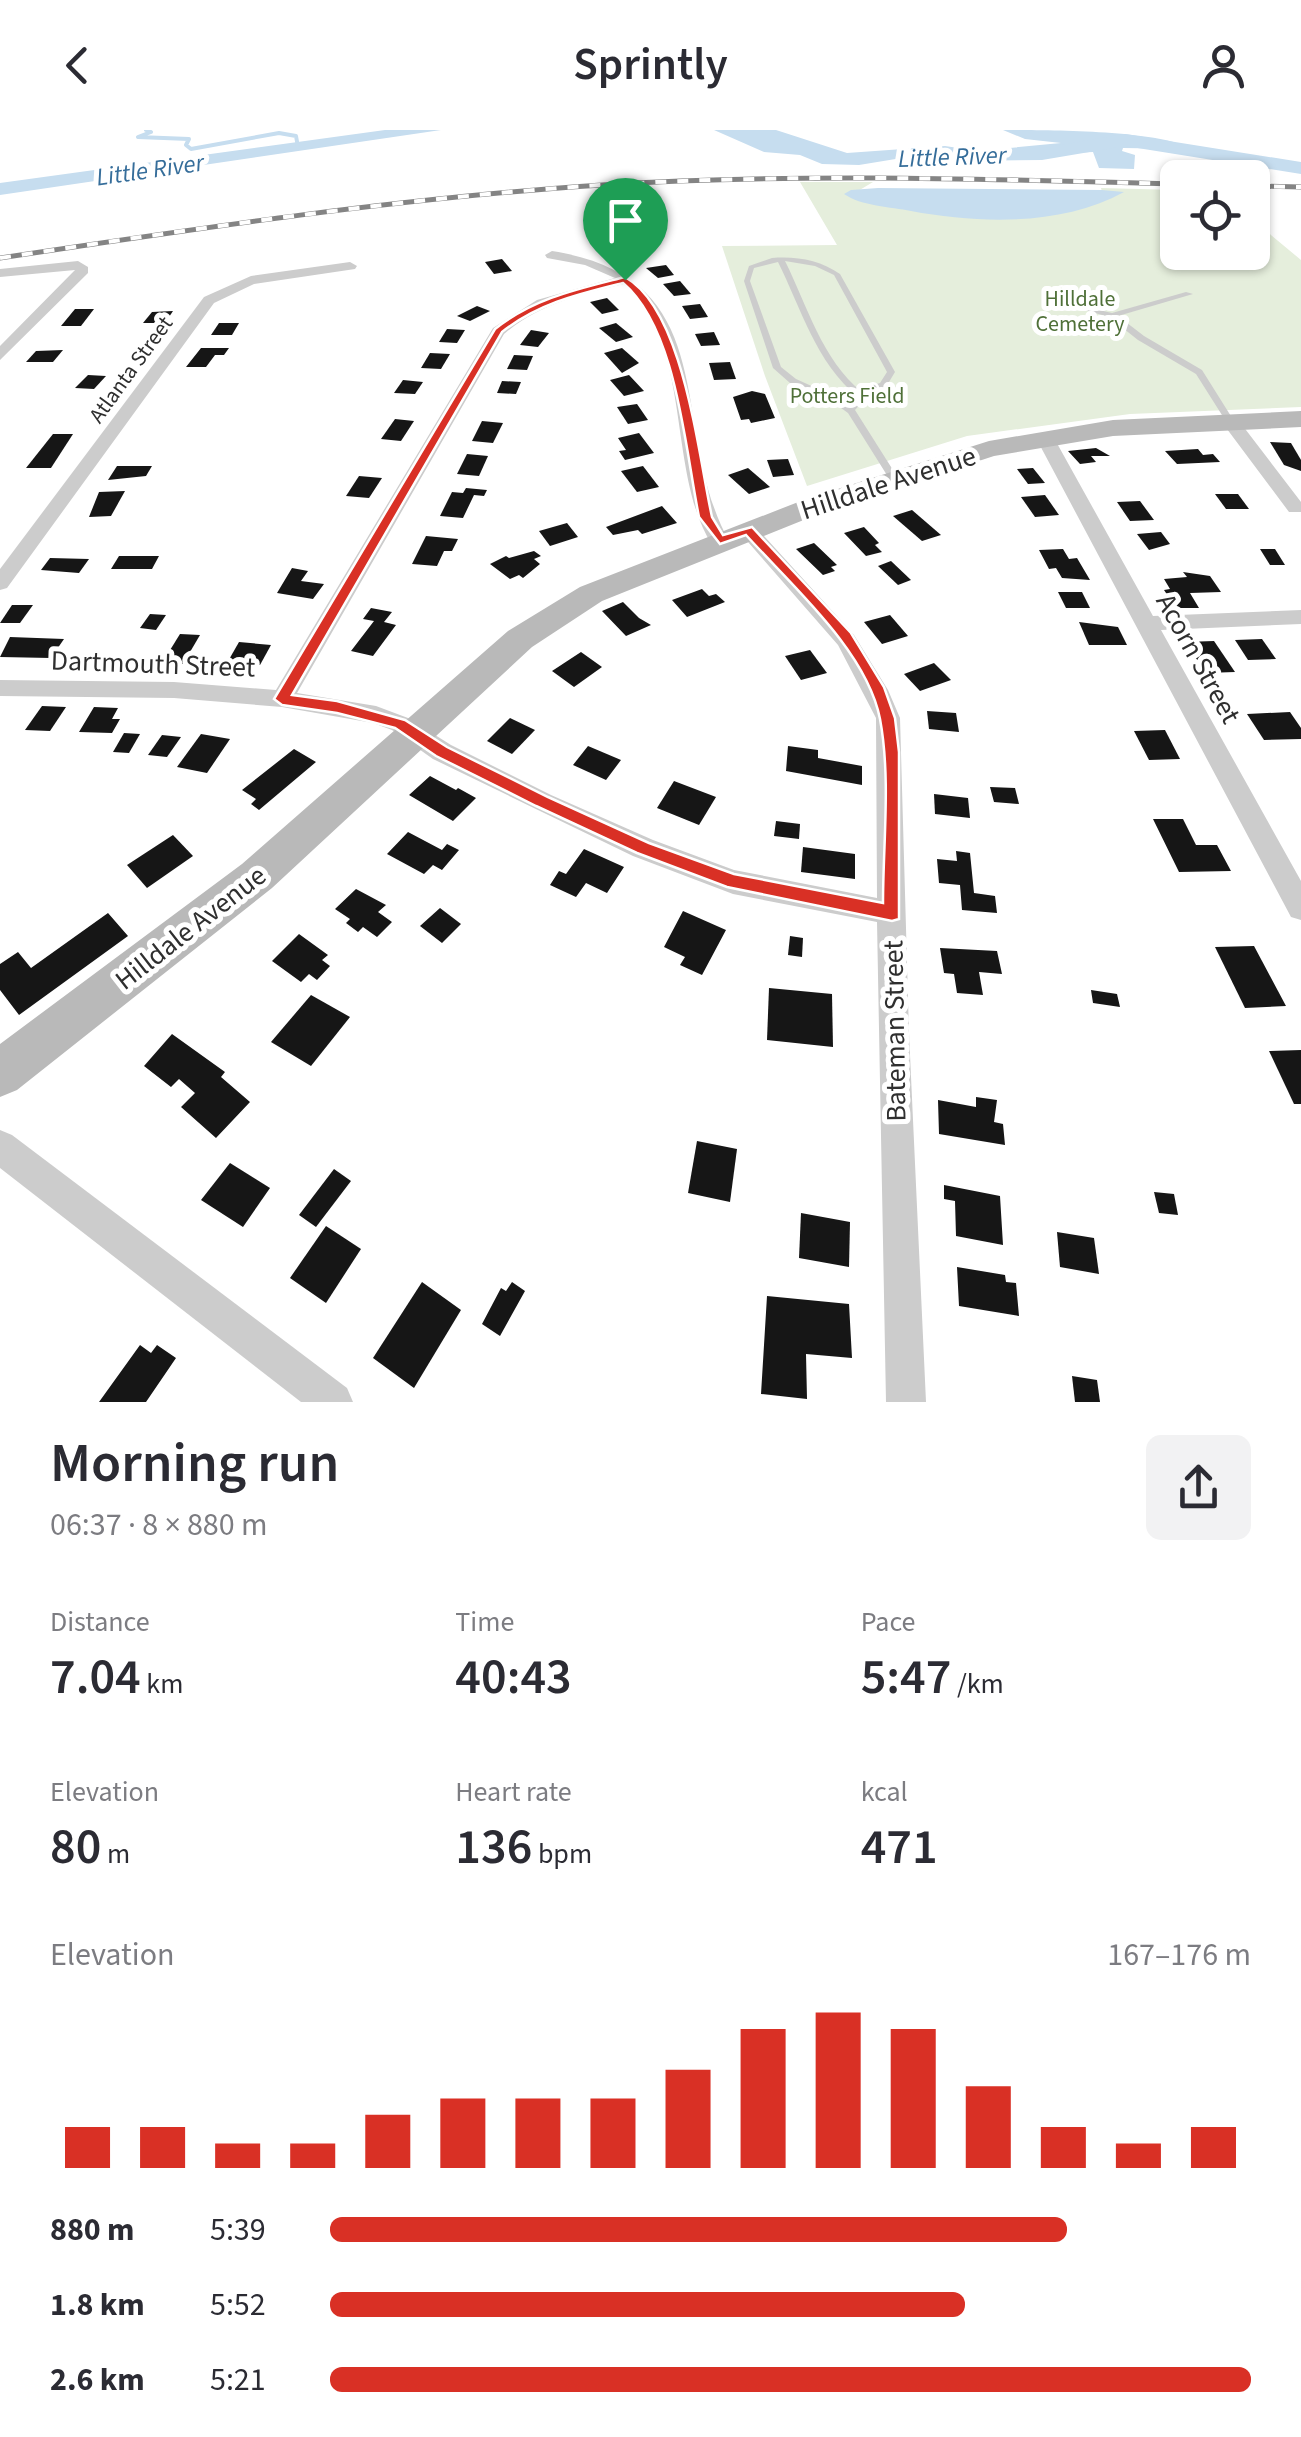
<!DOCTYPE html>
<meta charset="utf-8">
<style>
body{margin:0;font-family:"Source Sans 3",sans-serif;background:#f2f2f3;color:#2b2b33;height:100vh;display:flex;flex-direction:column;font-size:38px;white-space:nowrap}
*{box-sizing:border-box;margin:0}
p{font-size:32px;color:#7c7c81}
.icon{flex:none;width:55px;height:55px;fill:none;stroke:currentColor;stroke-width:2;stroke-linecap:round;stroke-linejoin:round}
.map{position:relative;height:1272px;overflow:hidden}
.details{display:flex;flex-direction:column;background:#fff;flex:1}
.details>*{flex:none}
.fabs{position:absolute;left:1160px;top:30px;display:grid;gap:20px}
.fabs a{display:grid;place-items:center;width:110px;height:110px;border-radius:15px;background:#fff;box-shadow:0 2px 8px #0004;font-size:50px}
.pin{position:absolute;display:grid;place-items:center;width:85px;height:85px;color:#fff;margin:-102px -42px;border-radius:50% 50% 50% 0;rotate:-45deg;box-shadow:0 0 10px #0007}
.pin .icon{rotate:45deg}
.round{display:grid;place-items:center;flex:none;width:105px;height:105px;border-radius:15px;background:#f2f2f3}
.summary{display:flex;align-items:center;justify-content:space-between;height:170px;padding:0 50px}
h1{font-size:55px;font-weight:600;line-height:75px}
.metrics{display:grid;grid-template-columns:repeat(3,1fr);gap:15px;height:170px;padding:10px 50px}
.metrics div{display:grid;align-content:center}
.metrics b{font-size:50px;font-weight:600}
.metrics small{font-size:28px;font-weight:400}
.metrics p{font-size:28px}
.chart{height:280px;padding:20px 50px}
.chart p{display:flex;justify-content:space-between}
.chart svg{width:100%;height:180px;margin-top:10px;stroke:#d93025;stroke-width:6}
ul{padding:0 50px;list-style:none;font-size:32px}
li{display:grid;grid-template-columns:160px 120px 1fr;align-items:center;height:75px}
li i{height:25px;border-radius:12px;background:#d93025}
header{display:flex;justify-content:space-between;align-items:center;height:130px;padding:0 50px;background:#fff;font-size:45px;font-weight:600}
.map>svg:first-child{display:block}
.green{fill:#e5eedc}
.water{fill:#c6ddef}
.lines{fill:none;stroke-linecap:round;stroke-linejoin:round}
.stream{stroke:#c6ddef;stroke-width:4}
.river{fill:#c6ddef;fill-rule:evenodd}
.building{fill:#161616}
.service{fill:#ccc;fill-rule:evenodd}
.minor{fill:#ccc;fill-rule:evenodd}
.secondary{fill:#b9b9b9;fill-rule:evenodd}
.rail-casing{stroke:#848484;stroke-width:5}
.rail{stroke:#fff;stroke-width:4;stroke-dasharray:11;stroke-linecap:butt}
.route{fill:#d93025;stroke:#fff;stroke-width:2.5;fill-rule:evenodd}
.labels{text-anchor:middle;stroke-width:10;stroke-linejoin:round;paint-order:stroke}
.far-park-label{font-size:22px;fill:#4f7038;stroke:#fff}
.far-street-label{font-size:22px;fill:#2f2f2f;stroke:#fff}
.far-water-label{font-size:25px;font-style:italic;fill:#356d9a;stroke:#fff}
.street-label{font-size:28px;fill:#2f2f2f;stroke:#fff}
</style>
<header><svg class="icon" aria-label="back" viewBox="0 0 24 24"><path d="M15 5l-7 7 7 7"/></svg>Sprintly<svg class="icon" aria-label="person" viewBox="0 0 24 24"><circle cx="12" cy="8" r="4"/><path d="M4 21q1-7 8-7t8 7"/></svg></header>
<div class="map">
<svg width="1301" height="1272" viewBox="0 0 1301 1272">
<rect width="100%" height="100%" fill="#fff"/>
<path class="green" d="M800 52H873L853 64 1103 65 1101 58 1177 60 1178 122H1252L1253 90 1301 130V277L1130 284 967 306 807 356 765 246 722 116 837 115Z"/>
<g class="water">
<path d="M385 0H441L0 65V53Z"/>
<path d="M714 0H776L847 23 945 16 978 21 1061 13 1025 9 1003 0C1046 0 1161 0 1191 19L1123 18 1122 21 1135 25 1134 39 1099 38 1093 22 958 28 920 25 859 35 822 34 800 25 764 22Z"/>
<path d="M878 58 1102 60 1124 62C1062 96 981 94 911 81 891 77 861 76 844 64L851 60Z"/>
</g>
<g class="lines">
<path class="stream" d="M146 0 151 2 138 7 189 9 186 15 191 19 279 3 296 6 298 17"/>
<path class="river" d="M1125 4 1301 32V44L1125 16 1042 30 960 31 950 25 960 19 1042 18Z"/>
</g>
<g class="building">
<path d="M502 129 512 141 494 144 485 132Z"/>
<path d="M666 135 674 145 658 148 646 138Z"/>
<path d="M680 151 691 164 674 166 663 154Z"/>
<path d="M607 168 619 180 602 184 590 172Z"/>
<path d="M700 174 708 187 690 189 682 176Z"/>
<path d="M477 176 490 181 470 191 457 186Z"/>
<path d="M75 179H94L81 196H61Z"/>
<path d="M173 181 165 193H143L152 182Z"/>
<path d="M219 193H239L232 205H211Z"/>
<path d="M616 193 633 207 616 212 599 198Z"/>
<path d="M447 199 465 200 457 213 439 212Z"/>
<path d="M531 200 549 203 538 217 520 215Z"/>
<path d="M714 202 720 215 701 216 695 204Z"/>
<path d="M201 218H229L224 225H215L206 237H186Z"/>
<path d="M622 218 639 233 622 243 604 223Z"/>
<path d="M63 220 53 232H26L36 221Z"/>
<path d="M430 223 450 224 441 239 421 238Z"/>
<path d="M514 225 533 226 527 240 507 239Z"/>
<path d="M730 232 736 249 714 250 709 233Z"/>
<path d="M88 245 106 246 94 259 75 258Z"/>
<path d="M629 245 644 261 624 266 610 250Z"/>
<path d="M403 250 423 252 415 264 394 263Z"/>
<path d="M502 251 521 252 516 264 497 263Z"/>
<path d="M752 261 765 264 775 288 751 293 749 289 741 290 733 267Z"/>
<path d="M637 274 648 290 628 294 617 277Z"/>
<path d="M395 289 414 291 401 311 381 309Z"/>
<path d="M482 291 503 293 493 313 472 311Z"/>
<path d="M639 303 654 323 625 330 619 321 626 320 618 308Z"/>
<path d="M53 304H73L51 338H26Z"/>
<path d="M1270 312 1291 313 1301 330V341L1284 335Z"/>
<path d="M1096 318 1110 326H1091L1096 332 1080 334 1068 321Z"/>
<path d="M1198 319 1203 325 1213 324 1220 332 1177 334 1165 321Z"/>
<path d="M467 324 488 326 479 346 457 344Z"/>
<path d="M788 329 794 345 773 347 767 330Z"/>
<path d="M117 336H152L146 346 108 350Z"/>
<path d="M643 336 659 357 637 362 621 341Z"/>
<path d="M748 338 770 357 749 364 728 345Z"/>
<path d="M1033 338 1045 353 1028 354 1017 339Z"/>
<path d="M359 346 382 348 369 368 346 366Z"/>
<path d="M466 358 487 360 484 366 474 365 463 388 440 386 452 362 463 363Z"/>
<path d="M125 361 111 386 89 387 99 362Z"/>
<path d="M1215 364H1238L1249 379H1226Z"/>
<path d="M1045 365 1059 385 1035 387 1021 367Z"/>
<path d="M1140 371 1154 390 1130 391 1117 372Z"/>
<path d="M662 376 677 393 642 404 638 400 613 405 606 397Z"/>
<path d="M912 380 941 405 922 411 893 386Z"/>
<path d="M567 393 578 407 550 416 539 401Z"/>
<path d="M864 397 879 413 875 415 882 422 866 426 844 403Z"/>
<path d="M1161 402 1170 414 1149 420 1137 404Z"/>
<path d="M426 406 458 409 452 421H444L437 436 412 434Z"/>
<path d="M814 413 837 435 831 437 835 441 823 445 796 419Z"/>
<path d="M1063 419 1069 429 1077 428 1090 450 1062 448 1056 438 1049 439 1039 420Z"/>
<path d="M1260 419H1275L1285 435H1270Z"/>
<path d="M534 421 541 426 534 429 540 434 523 448 519 445 510 449 490 434 506 426 509 428Z"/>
<path d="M119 426H159L152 439H111Z"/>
<path d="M50 428 89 429 79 443 41 440Z"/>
<path d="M891 431 911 450 898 455 878 436Z"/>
<path d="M292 438 308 441 301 451 324 454 313 469 277 463Z"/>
<path d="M1183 442 1210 446 1221 462 1190 463 1199 478H1176L1164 460 1170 459 1164 449 1187 447Z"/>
<path d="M702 459 709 466 716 464 725 472 687 487 672 470Z"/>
<path d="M1058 462H1082L1090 478H1066Z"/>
<path d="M623 472 639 488 651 495 626 506 602 481Z"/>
<path d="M12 475H33L20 493H0Z"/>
<path d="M371 478 392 482 384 492 396 495 373 526 351 521 374 491 363 489Z"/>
<path d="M150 484 166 485 156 500 140 498Z"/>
<path d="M890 485 908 506 882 514 864 492Z"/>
<path d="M1079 492 1118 497 1127 515H1089Z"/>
<path d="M180 504 200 505 183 534 162 533Z"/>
<path d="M10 507 64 509 51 528 0 527Z"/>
<path d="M1262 509 1276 529 1248 530 1235 510Z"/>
<path d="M1214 511 1235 542 1206 543 1185 512Z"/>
<path d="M239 512 271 515 260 535 227 533Z"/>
<path d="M810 520 827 543 801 550 785 526Z"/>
<path d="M581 522 602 537 574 557 552 541Z"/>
<path d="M934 533 951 550 920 561 904 544Z"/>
<path d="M42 576 66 577 50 601 25 600Z"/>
<path d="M94 577 118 578 112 589H120L112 603 79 602Z"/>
<path d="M927 581 956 583 959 602 929 599Z"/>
<path d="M1290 582 1301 598V609L1264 610 1247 584Z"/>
<path d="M510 588 535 600 512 624 487 611Z"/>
<path d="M1165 600 1180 629 1149 630 1134 601Z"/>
<path d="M124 603 140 604 129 623 113 622Z"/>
<path d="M201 604 230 609 207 643 177 637Z"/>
<path d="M162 605 181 607 167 627 148 625Z"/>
<path d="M588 616 621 630 606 650 573 635Z"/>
<path d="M788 616 818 620V628L862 636V655L786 641Z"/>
<path d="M294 619 316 632 259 680 251 674 256 669 242 660Z"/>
<path d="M430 646 456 660 458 658 476 668 453 691 409 665Z"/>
<path d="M674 651 716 667 699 695 657 678Z"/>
<path d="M990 657 1015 658 1019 674 994 672Z"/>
<path d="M934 664 968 668 970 688 935 684Z"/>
<path d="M1153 689H1183L1196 715H1217L1231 741 1179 742Z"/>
<path d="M776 691 800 694 799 709 774 706Z"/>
<path d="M408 702 442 720 447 714 459 720 442 740 433 735 424 744 387 724Z"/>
<path d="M173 705 193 726 147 758 127 735Z"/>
<path d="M803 717 855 724V749L801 742Z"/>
<path d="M584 719 624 737 607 763 586 753 576 767 550 755 559 741 566 744Z"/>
<path d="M956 721 970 723 974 763 995 766 997 783 962 780 960 755 939 753 937 729 957 731Z"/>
<path d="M356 759 386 775 378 782 392 792 377 807 363 797 358 802 346 793 350 789 335 779Z"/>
<path d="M440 778 461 794 442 813 420 796Z"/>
<path d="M683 781 726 800 702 845 680 835 685 827 664 817Z"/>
<path d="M108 783 128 806 19 885 0 860V834L18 822 31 838Z"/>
<path d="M299 804 328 825 322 830 330 836 317 850 309 844 301 852 272 831Z"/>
<path d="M790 806 803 808 802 827 788 825Z"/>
<path d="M1254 816 1286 876 1245 878 1215 817Z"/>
<path d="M940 818 997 821 1002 844 979 842 983 865 957 863 954 844 944 843Z"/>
<path d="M769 858 832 864 833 917 767 910Z"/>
<path d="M1091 860 1117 864 1120 877 1093 873Z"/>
<path d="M311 865 350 887 311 936 271 912Z"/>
<path d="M172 904 225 942 221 947 250 972 216 1008 181 977 195 963 179 949 171 957 144 936Z"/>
<path d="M1301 920V974H1294L1269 921Z"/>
<path d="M976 967 997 970 994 992 1003 994 1005 1015 939 1004 938 970 976 977Z"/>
<path d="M697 1011 737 1019 730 1072 688 1063Z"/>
<path d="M230 1033 270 1058 243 1097 201 1070Z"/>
<path d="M334 1039 351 1051 316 1097 299 1085Z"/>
<path d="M944 1055 1000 1066 1003 1115 956 1106 955 1071 944 1069Z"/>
<path d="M1154 1062 1174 1064 1178 1085 1159 1083Z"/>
<path d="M801 1083 850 1092 849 1137 799 1128Z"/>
<path d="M326 1096 361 1119 326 1173 290 1148Z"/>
<path d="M1057 1102 1094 1108 1099 1144 1060 1137Z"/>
<path d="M957 1137 1005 1145 1006 1152 1016 1153 1019 1186 959 1176Z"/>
<path d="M422 1152 461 1180 414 1258 373 1228Z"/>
<path d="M512 1152 525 1161 500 1206 482 1194 501 1158 506 1161Z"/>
<path d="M767 1166 849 1174 852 1228 806 1224 807 1269 761 1264Z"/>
<path d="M140 1215 151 1223 157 1215 176 1228 146 1272H99Z"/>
<path d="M1072 1246 1097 1250 1100 1272H1075Z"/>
</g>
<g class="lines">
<g class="service">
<path d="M772 128C796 126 820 130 840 144L895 242 886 257 872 261 855 280 898 348 896 350H890L848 283 830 270 790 253 773 238 744 151 749 136ZM785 131 815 136 834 145 887 242 880 253 866 257 862 262C822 230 807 175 785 131ZM778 132C801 178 816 233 858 267L850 275 836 267 796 249 781 237 750 151 754 138Z"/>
<path d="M1186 162 1193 164 1118 186 1144 206 1202 240 1234 291 1233 293H1227L1196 244 1138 210 1109 187 1078 178 1082 176 1112 183Z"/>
</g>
<g class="minor">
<path d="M552 121C728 149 666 297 729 411L719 417 712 415C666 342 694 214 624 154 580 164 539 174 504 204L297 563 376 576 408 588 451 615 551 665 653 710 734 740 877 768 876 588 838 515 741 404V396H755L854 505 888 560 900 588 909 903 926 1272H886L877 792 733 764 633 726 433 629 392 600 373 593 282 577 174 568 0 566V550L174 552 276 560 493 198 537 170 615 148 585 135 547 128 545 125Z"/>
<path d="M78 131 88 137V143L0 230V216L75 140 0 147V139Z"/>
<path d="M350 132 357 136 355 139 254 154 214 173 7 458 0 460V439L204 167 251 146Z"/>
<path d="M1230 286 1236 287 1301 372V382H1289L1224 295 1221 291Z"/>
<path d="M1045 303 1054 308 1153 486 1301 480V494L1161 500 1301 751V790L1291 787 1036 308Z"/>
<path d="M0 1000 12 1005 347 1258 353 1272H301L0 1038Z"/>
</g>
<path class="secondary" d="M1301 281V297L1113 306 994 326 826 381 602 471 532 517 272 758 17 960 0 967V914L242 734 508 501 580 457 806 369 989 311 1113 290Z"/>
<g class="rail-casing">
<g id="rail">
<path d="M1252 56 1301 57"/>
<path d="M0 128C200 98 400 68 602 55 794 43 986 49 1178 54"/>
</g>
</g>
<use href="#rail" class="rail"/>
</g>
<path class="route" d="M625 147C684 180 698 324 712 387L723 405 752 397 851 503 884 557 895 588 899 622V789L892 791 727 757 637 723 536 676 436 626 395 598 337 583 282 575 274 569 495 199C534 168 578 159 625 147ZM623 153C677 199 685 319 699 387L720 414 746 405C791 455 867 521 880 589 891 648 883 714 883 773L734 744 649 713 548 667 447 617 405 590 337 571 292 565 502 202C539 173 579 164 623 153Z"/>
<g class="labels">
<g class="far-park-label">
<text x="1080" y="176">Hilldale<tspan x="1080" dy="25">Cemetery</tspan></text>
<text x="847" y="273">Potters Field</text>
</g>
<g class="far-street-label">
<text transform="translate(130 239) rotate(-54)" y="8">Atlanta Street</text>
</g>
<g class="far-water-label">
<text transform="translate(952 26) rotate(-2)" y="9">Little River</text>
<text transform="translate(150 39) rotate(-8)" y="9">Little River</text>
</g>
<g class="street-label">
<text transform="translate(888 352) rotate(-18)" y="10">Hilldale Avenue</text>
<text transform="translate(1199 528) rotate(61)" y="10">Acorn Street</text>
<text transform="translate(153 533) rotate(2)" y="10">Dartmouth Street</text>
<text transform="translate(190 797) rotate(-38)" y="10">Hilldale Avenue</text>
<text transform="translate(894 901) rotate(-91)" y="10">Bateman Street</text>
</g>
</g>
</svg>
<div class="fabs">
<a><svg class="icon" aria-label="locate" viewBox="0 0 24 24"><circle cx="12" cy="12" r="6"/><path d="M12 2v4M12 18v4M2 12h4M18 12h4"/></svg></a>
</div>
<div class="pin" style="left:625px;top:150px;background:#1e9e55"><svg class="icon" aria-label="arrive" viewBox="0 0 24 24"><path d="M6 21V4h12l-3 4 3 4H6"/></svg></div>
</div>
<section class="details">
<div class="summary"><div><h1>Morning run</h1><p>06:37 · 8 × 880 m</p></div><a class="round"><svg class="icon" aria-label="share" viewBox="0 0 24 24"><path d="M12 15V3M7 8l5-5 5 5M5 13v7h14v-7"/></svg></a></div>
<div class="metrics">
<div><p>Distance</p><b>7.04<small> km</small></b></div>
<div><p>Time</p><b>40:43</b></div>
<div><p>Pace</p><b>5:47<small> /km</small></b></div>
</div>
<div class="metrics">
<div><p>Elevation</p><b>80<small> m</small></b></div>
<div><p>Heart rate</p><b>136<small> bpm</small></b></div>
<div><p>kcal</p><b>471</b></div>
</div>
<div class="chart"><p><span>Elevation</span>167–176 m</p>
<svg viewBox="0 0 160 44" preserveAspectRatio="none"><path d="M5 44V34M15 44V34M25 44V38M35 44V38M45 44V31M55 44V27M65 44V27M75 44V27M85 44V20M95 44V10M105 44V6M115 44V10M125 44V24M135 44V34M145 44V38M155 44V34"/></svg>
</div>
<ul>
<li><b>880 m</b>5:39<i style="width:80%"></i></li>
<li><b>1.8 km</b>5:52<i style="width:69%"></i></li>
<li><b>2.6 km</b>5:21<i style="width:100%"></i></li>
</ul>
</section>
